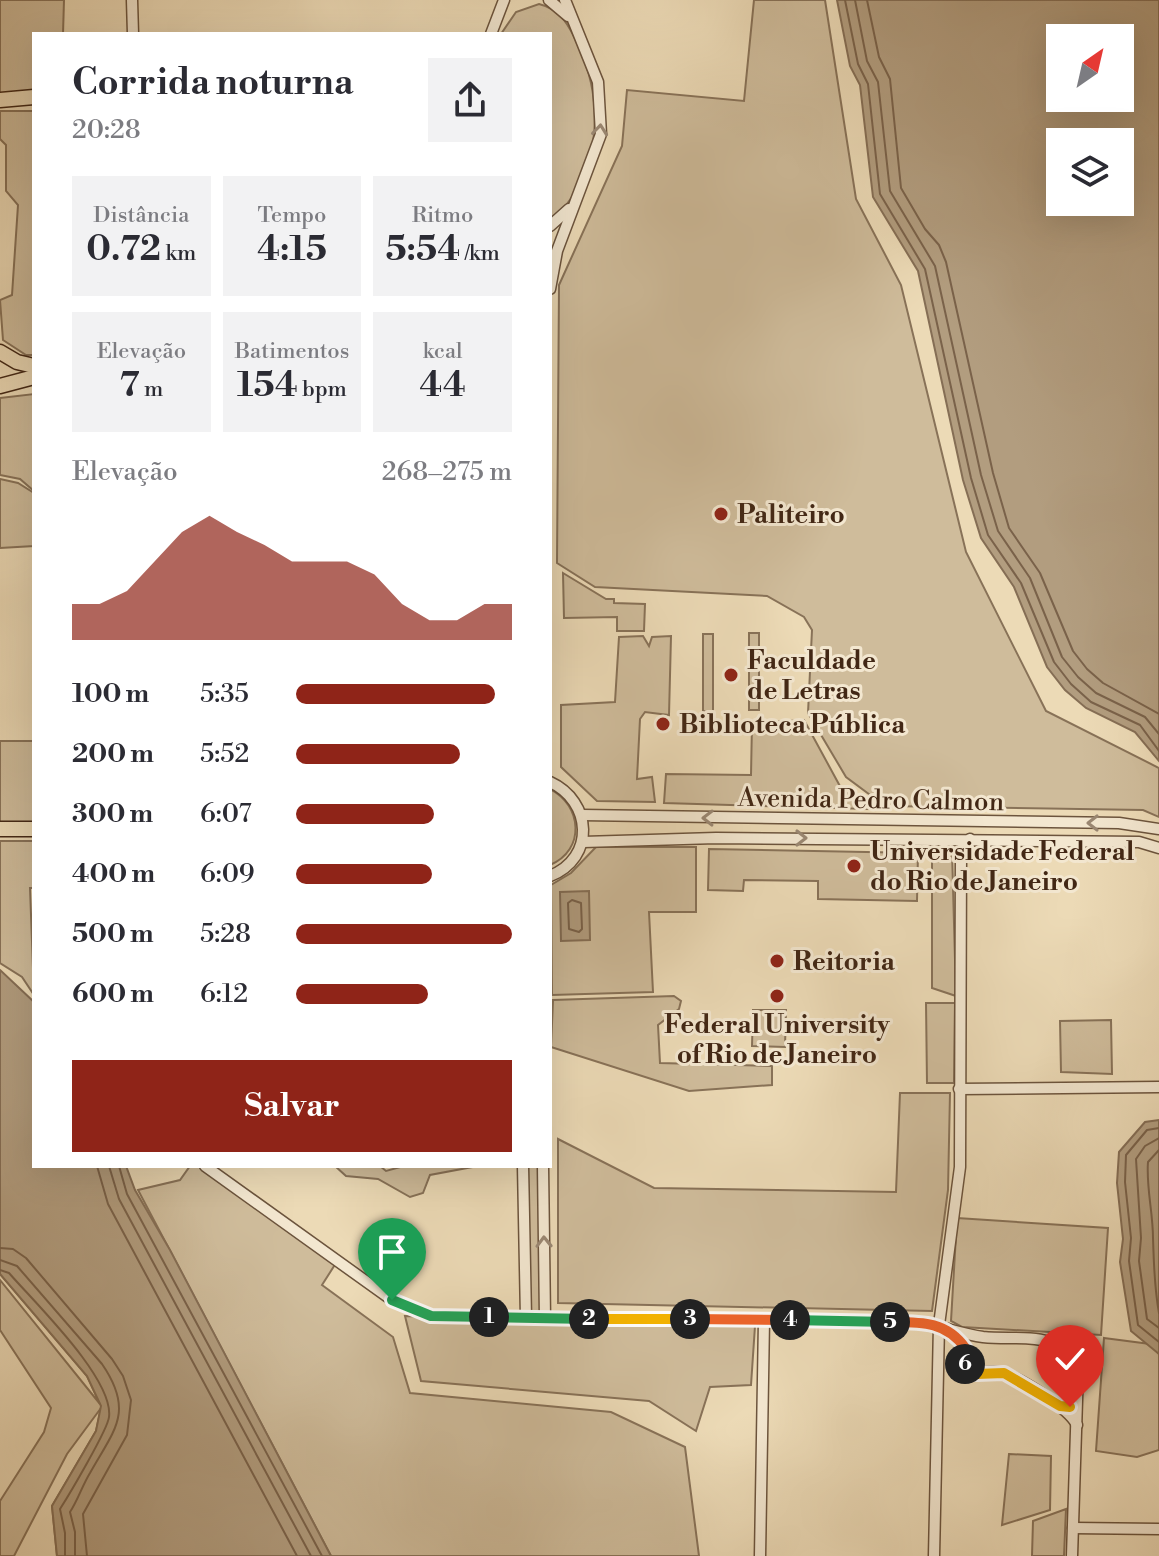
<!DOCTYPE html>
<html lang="pt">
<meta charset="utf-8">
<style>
body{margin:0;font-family:"Libre Bodoni",serif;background:#f2f2f3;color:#2b2b33;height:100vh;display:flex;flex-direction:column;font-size:30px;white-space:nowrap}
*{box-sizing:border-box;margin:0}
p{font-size:26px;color:#7c7c81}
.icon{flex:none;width:44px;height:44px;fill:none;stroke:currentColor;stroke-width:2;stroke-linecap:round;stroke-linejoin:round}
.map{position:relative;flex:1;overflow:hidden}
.drawer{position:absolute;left:32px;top:32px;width:520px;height:1136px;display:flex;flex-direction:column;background:#fff;border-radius:0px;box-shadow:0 8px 32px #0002}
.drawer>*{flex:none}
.needle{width:52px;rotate:34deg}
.fabs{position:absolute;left:1046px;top:24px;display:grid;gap:16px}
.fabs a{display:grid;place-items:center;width:88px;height:88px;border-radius:0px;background:#fff;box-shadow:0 8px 32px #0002;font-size:40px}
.pin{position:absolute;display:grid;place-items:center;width:68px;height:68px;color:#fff;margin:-82px -34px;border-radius:50% 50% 50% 0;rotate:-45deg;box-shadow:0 0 8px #0007}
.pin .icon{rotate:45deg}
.km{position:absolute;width:40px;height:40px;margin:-20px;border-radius:50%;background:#222;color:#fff;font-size:22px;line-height:40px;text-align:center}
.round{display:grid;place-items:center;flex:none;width:84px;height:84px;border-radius:0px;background:#f2f2f3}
.summary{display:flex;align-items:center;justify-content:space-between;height:136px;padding:0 40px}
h1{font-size:36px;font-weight:800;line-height:60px}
.figures{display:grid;grid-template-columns:repeat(3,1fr);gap:12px;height:136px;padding:8px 40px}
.figures div{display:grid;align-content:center;border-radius:0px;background:#f2f2f3;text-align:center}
.figures b{font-size:34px;font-weight:800}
.figures small{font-size:22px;font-weight:400}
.figures p{font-size:22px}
.chart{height:224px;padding:16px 40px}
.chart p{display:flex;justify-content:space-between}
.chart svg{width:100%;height:144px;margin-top:8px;fill:#8f2418;opacity:.7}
.cta{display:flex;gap:16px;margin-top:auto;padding:16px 40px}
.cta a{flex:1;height:92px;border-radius:0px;background:#8f2418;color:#fff;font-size:32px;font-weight:800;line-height:92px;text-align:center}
ul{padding:0 40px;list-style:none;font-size:26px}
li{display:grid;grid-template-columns:128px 96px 1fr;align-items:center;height:60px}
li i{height:20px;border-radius:10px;background:#8f2418}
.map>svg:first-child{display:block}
.green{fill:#cfbc9b;stroke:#887258;stroke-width:2}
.water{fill:#b29d7f;stroke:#856e55;stroke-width:2;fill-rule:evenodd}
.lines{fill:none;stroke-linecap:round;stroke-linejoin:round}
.shore{stroke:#7a624a;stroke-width:2}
.minor-casing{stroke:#6c543d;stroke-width:13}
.highway-casing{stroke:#422715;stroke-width:17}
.minor{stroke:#f3e7d0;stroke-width:10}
.highway{stroke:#ecdab6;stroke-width:14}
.oneway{stroke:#9a8772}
.split-1-casing{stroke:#fff;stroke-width:16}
.split-2-casing{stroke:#fff;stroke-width:16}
.split-3-casing{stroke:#fff;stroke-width:16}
.split-4-casing{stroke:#fff;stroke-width:16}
.split-5-casing{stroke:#fff;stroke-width:16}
.split-6-casing{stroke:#fff;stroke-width:16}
.split-7-casing{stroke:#fff;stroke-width:16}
.split-1{stroke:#22a559;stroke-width:10}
.split-2{stroke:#22a559;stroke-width:10}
.split-3{stroke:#f5b400;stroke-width:10}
.split-4{stroke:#f0652b;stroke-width:10}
.split-5{stroke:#22a559;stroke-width:10}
.split-6{stroke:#f0652b;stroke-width:10}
.split-7{stroke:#f5b400;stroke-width:10}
.poi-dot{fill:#8f2418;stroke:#f3e7d0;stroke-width:3}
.labels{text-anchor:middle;stroke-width:6;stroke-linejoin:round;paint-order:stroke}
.poi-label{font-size:26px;font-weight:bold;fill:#422715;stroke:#f3e7d0;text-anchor:start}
.street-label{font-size:26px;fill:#422715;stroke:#f3e7d0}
</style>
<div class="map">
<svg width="1159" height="1556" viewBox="0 0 1159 1556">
<rect width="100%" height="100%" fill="#ecdab6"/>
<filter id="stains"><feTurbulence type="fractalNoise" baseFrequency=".0025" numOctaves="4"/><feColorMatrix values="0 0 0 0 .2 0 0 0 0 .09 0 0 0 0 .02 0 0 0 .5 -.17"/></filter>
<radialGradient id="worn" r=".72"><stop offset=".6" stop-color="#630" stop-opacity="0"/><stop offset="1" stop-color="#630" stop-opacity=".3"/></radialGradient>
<g class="green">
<path d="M0 0H64L63 34H34V95H0Z"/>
<path d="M754 0H825L856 199 901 285 966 552 1046 711 1159 768V817L1143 810 885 806 846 777 808 713 812 630 804 617 767 596 595 587 557 563 559 285 622 146 627 90 744 101Z"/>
<path d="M539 4C561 9 570 27 579 47 605 105 601 177 550 222V34H501L516 12Z"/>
<path d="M0 111H34V355H26L3 340 0 300 12 295 18 205 6 191V145L0 139Z"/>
<path d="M34 394V491L20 479 0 475V398Z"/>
<path d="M0 479 18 483 34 493V546L0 548Z"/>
<path d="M563 573 606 599H614V603L645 604 644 631H617V617L564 618Z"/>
<rect x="749" y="633" width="10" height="77"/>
<path d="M703 634H713V712L703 711Z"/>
<path d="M643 636 649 646 652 637 671 636 669 715 645 712 640 719 637 779 652 777 655 802 597 801 561 767V705L615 702 619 637Z"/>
<path d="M804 720 841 788 867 809 664 803 666 774 751 775 752 723Z"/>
<rect x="0" y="741" width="34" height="81"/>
<path d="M550 789C582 805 586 850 550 865Z"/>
<path d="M0 841H34V888H30L34 995 22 977 0 963Z"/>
<path d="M596 847H696V912H649L653 992 552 995 551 885 571 873Z"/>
<path d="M709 849 918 853 917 901 818 899V881L744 880 743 891 708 890Z"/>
<path d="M932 851H952L956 996 932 988Z"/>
<path d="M674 996 681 1001 679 1009 658 1025 660 1063 772 1066V1085L689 1091 551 1047 553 1000Z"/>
<path d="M926 1003H955L954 1083H927Z"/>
<path d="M753 1010H786L785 1047 752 1046Z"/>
<path d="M1111 1020 1112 1074 1061 1072 1060 1021Z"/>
<path d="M900 1093H950L948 1190 932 1311 558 1303V1139L654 1188 896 1192Z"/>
<path d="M190 1166H199L336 1263 322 1285 393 1337 410 1393 611 1412 685 1447 699 1556H331L138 1190 180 1180Z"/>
<path d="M335 1166H380L386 1171 404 1166H478L430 1175 423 1193 410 1197 378 1179 346 1176Z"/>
<path d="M523 1166H543L545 1319 526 1318Z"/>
<path d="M957 1218 1108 1228 1101 1335 962 1327 951 1321Z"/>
<path d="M0 1234 120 1420 57 1556 52 1506 96 1431 101 1408 67 1454 14 1556H0V1501L44 1432 51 1408 0 1330V1280L100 1404 87 1376 0 1274Z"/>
<path d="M405 1316 755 1326 751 1385 710 1387 696 1431 649 1401 421 1381Z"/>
<path d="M1104 1338 1150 1344 1159 1354V1450L1137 1457 1096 1451Z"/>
<path d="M1009 1454 1051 1456 1050 1510 1002 1525Z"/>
<path d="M1066 1509 1064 1556H1032L1033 1521Z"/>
</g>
<g class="water">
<path d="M837 0H1159V761L1135 732 1086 708 1065 690 1047 667 1014 587 981 538 963 480 918 271 873 197 860 85 850 66ZM1060 38H1120V98H1060ZM1060 142H1120V202H1060Z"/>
<path d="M589 891 590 940 561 941 560 892Z"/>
<path d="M0 970 34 1002V1166H126L135 1190 170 1250 331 1556H57L52 1506 96 1431 101 1406 87 1376 0 1274Z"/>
<path d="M1159 1120V1354L1131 1331 1120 1262 1123 1239 1117 1183 1119 1152 1145 1122Z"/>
</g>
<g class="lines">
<g class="shore">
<path d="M845 0 858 64 868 84 880 194 925 269 971 478 988 535 1021 583 1054 662 1071 684 1091 702 1140 725 1159 751"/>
<path d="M855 0 867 61 878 82 890 191 935 266 981 475 998 531 1030 578 1062 657 1078 677 1096 693 1145 717 1159 734"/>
<path d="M867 0 879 57 890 79 901 188 925 229 939 245 946 262 993 473 1009 528 1040 573 1073 651 1087 669 1103 683 1159 714"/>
<path d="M572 900 581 903 582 929 579 932 569 929 568 903Z"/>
<path d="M1159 1128 1147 1130 1126 1155 1125 1182 1131 1238 1129 1261 1138 1325 1159 1342"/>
<path d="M1159 1138 1145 1146 1136 1159 1141 1238 1139 1261 1147 1319 1159 1328"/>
<path d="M1159 1150 1148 1162C1146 1187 1153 1212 1153 1238 1154 1264 1154 1286 1159 1313"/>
<path d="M97 1166 108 1204 297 1556"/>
<path d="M109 1166 119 1199 311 1556"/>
<path d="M119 1166 127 1194 322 1556"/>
<path d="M0 1248 13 1249 26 1258 112 1359 123 1376 131 1400 127 1435 83 1514 87 1556"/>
<path d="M0 1260 17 1266 102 1364C135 1412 114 1430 90 1473 82 1486 78 1500 70 1512L75 1532V1556"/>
<path d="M0 1270 9 1273C35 1303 114 1379 109 1417 108 1429 69 1495 60 1509L65 1533V1556"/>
</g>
<g class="minor-casing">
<g id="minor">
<path d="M132 0 133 34"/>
<path d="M549 0 568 16"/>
<path d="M491 34 504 0"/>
<path d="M550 226 569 209"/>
<path d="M550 289 557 251 601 134 598 82 565 0"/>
<path d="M550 782C592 801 596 858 550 876"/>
<path d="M582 815 1119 823 1159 829"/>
<path d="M583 842 716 838 1139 842 1159 848"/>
<path d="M959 1089 1159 1087"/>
<path d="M205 1166 392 1300 431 1316 915 1322C939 1325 960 1334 983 1337 1021 1341 1058 1328 1078 1369L1072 1556"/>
<path d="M523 1166 526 1318"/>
<path d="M543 1166 545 1319"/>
<path d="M948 1329 966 1349C958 1386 988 1367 1003 1373 1021 1379 1069 1408 1077 1425"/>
<path d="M1073 1528 1159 1529"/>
<path d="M760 1556 764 1320"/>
<path d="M934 1556 939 1325 960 1167 961 850 970 839"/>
</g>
</g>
<g class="highway-casing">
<g id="highway">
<path d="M0 100 34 97"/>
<path d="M0 352 17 362 34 366"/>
<path d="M0 386 34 377"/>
<path d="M0 829H34"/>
</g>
</g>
<use href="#minor" class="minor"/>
<use href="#highway" class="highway"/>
</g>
<defs><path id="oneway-chevron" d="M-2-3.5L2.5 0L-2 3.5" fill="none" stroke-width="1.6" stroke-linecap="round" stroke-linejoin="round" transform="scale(2)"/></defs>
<g class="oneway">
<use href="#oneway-chevron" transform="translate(600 130) rotate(-84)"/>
<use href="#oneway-chevron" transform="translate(708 818) rotate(-179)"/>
<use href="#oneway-chevron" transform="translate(1093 823) rotate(180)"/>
<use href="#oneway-chevron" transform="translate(801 838)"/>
<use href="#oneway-chevron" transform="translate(544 1242) rotate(-91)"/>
</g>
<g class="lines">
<g class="split-1-casing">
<path id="split-1" d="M392 1300 431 1316 489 1317"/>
</g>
<g class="split-2-casing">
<path id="split-2" d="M489 1317 589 1319"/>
</g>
<g class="split-3-casing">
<path id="split-3" d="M589 1319H690"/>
</g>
<g class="split-4-casing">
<path id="split-4" d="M690 1319 790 1320"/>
</g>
<g class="split-5-casing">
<path id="split-5" d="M790 1320 890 1322"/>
</g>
<g class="split-6-casing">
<path id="split-6" d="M890 1322C921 1322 947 1321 966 1349L965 1364"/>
</g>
<g class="split-7-casing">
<path id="split-7" d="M965 1364 976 1374 1004 1373 1060 1406 1070 1407"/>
</g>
<use href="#split-1" class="split-1"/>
<use href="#split-2" class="split-2"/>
<use href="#split-3" class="split-3"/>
<use href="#split-4" class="split-4"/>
<use href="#split-5" class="split-5"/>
<use href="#split-6" class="split-6"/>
<use href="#split-7" class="split-7"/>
</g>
<g class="poi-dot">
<circle cx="721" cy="514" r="8"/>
<circle cx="731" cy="675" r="8"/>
<circle cx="663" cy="724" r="8"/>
<circle cx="854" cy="866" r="8"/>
<circle cx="777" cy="961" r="8"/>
<circle cx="777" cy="996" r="8"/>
</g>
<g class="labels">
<g class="poi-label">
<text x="737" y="523">Paliteiro</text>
<text x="747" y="669">Faculdade<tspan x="747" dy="30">de Letras</tspan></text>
<text x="679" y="733">Biblioteca Pública</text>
<text x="870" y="860">Universidade Federal<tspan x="870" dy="30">do Rio de Janeiro</tspan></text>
<text x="793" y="970">Reitoria</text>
<text x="777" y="1033" text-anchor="middle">Federal University<tspan x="777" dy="30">of Rio de Janeiro</tspan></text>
</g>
<g class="street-label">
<text transform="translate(871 799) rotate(1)" y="9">Avenida Pedro Calmon</text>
</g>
</g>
<rect width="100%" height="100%" filter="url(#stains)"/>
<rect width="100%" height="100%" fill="url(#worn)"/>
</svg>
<div class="fabs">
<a><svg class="needle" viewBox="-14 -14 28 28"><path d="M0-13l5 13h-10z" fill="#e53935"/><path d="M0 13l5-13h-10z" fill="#7c7c81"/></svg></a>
<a><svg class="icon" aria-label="layers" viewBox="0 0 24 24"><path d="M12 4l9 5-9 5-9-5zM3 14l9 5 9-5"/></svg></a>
</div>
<div class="pin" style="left:392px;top:1300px;background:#1e9e55"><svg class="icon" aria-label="arrive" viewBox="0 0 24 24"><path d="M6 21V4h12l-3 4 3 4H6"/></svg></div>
<div class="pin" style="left:1070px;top:1407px;background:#d93025"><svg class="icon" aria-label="check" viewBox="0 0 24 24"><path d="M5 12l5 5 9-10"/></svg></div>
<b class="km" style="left:489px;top:1317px">1</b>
<b class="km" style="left:589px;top:1319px">2</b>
<b class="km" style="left:690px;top:1319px">3</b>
<b class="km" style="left:790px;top:1320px">4</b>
<b class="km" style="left:890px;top:1322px">5</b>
<b class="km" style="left:965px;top:1364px">6</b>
<section class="drawer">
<div class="summary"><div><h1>Corrida noturna</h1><p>20:28</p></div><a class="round"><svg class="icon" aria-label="share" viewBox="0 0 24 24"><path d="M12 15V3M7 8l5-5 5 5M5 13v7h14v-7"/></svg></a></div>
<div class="figures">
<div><p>Distância</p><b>0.72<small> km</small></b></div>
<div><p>Tempo</p><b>4:15</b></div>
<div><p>Ritmo</p><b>5:54<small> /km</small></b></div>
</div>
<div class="figures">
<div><p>Elevação</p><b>7<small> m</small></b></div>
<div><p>Batimentos</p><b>154<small> bpm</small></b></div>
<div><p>kcal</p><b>44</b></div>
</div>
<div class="chart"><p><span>Elevação</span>268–275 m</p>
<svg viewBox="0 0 160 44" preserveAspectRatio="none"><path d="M0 44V33L10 33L20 29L30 20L40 11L50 6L60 11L70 15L80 20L90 20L100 20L110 24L120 33L130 38L140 38L150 33L160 33V44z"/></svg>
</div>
<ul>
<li><b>100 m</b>5:35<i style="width:92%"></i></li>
<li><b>200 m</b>5:52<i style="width:76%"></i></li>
<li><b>300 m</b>6:07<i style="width:64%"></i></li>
<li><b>400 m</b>6:09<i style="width:63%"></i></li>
<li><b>500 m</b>5:28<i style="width:100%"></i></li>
<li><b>600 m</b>6:12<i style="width:61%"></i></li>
</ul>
<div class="cta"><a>Salvar</a></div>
</section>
</div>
